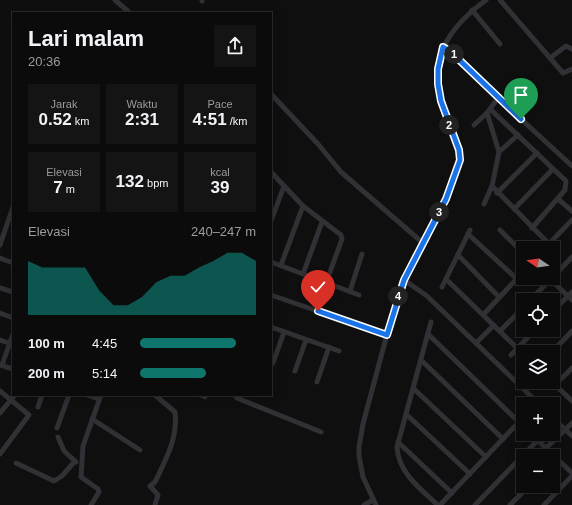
<!DOCTYPE html>
<html lang="id">
<meta charset="utf-8">
<style>
body{margin:0;font-family:Helvetica,sans-serif;background:#141415;color:#f1f3f6;height:100vh;display:flex;flex-direction:column;font-size:15px;white-space:nowrap}
*{box-sizing:border-box;margin:0}
p{font-size:13px;color:#9a9b9d}
.icon{flex:none;width:22px;height:22px;fill:none;stroke:currentColor;stroke-width:2;stroke-linecap:round;stroke-linejoin:round}
.map{position:relative;flex:1;overflow:hidden}
.panel{position:absolute;left:12px;top:12px;width:260px;height:384px;display:flex;flex-direction:column;background:#0b0b0c;border-radius:0px;box-shadow:0 2px 10px #0003,0 0 0 1px #2b2b2d}
.panel>*{flex:none}
.needle{width:26px;rotate:283deg}
.buttons{position:absolute;left:516px;top:241px;display:grid;gap:8px}
.buttons a{display:grid;place-items:center;width:44px;height:44px;border-radius:0px;background:#0b0b0c;box-shadow:0 2px 10px #0003,0 0 0 1px #2b2b2d;font-size:20px}
.pin{position:absolute;display:grid;place-items:center;width:34px;height:34px;color:#fff;margin:-41px -17px;border-radius:50% 50% 50% 0;rotate:-45deg;box-shadow:0 0 4px #0007}
.pin .icon{rotate:45deg}
.km{position:absolute;width:20px;height:20px;margin:-10px;border-radius:50%;background:#222;color:#fff;font-size:11px;line-height:20px;text-align:center}
.round{display:grid;place-items:center;flex:none;width:42px;height:42px;border-radius:0px;background:#141415}
.summary{display:flex;align-items:center;justify-content:space-between;height:68px;padding:0 16px}
h1{font-size:22px;font-weight:600;line-height:30px}
.figures{display:grid;grid-template-columns:repeat(3,1fr);gap:6px;height:68px;padding:4px 16px}
.figures div{display:grid;align-content:center;border-radius:0px;background:#141415;text-align:center}
.figures b{font-size:17px;font-weight:600}
.figures small{font-size:11px;font-weight:400}
.figures p{font-size:11px}
.chart{height:112px;padding:8px 16px}
.chart p{display:flex;justify-content:space-between}
.chart svg{width:100%;height:72px;margin-top:4px;fill:#0f766e;opacity:.7}
ul{padding:0 16px;list-style:none;font-size:13px}
li{display:grid;grid-template-columns:64px 48px 1fr;align-items:center;height:30px}
li i{height:10px;border-radius:5px;background:#0f766e}
.map>svg:first-child{display:block}
.lines{fill:none;stroke-linecap:round;stroke-linejoin:round}
.street{stroke:#303035;stroke-width:5}
.route-casing{stroke:#fff;stroke-width:8}
.route{stroke:#1a73e8;stroke-width:5}
</style>
<div class="map">
<svg width="572" height="505" viewBox="0 0 572 505">
<rect width="100%" height="100%" fill="#0f0f10"/>
<g class="lines">
<g class="street">
<path d="M115 0 130 13"/>
<path d="M500 0 563 73 572 69"/>
<path d="M202 1V0"/>
<path d="M472 10 500 44"/>
<path d="M443 47 451 52 498 98 487 113 474 125"/>
<path d="M550 58 566 46 572 49"/>
<path d="M271 94 318 144 341 172 423 243"/>
<path d="M498 98 572 166"/>
<path d="M490 109 566 181 565 190 532 228"/>
<path d="M499 152 518 135"/>
<path d="M271 172 303 206 341 235 342 239 326 283"/>
<path d="M492 186 548 243"/>
<path d="M497 193 537 153"/>
<path d="M558 199 572 211"/>
<path d="M484 204 492 186 499 152 487 113"/>
<path d="M514 209 553 169"/>
<path d="M271 221 284 186"/>
<path d="M500 230 523 253"/>
<path d="M468 234 517 279"/>
<path d="M0 245 13 207"/>
<path d="M545 248 572 220"/>
<path d="M458 255 499 297"/>
<path d="M0 258 13 263"/>
<path d="M271 262 359 295"/>
<path d="M281 265 303 206"/>
<path d="M303 274 322 222"/>
<path d="M553 277 572 257"/>
<path d="M549 278 572 300"/>
<path d="M446 279 517 348"/>
<path d="M404 280 427 296 539 404"/>
<path d="M442 287 470 230"/>
<path d="M0 288 13 292"/>
<path d="M350 291 362 254"/>
<path d="M271 295 387 335"/>
<path d="M530 300 552 278"/>
<path d="M553 311 572 292"/>
<path d="M0 313 13 318"/>
<path d="M483 315 523 272"/>
<path d="M431 322 397 447C398 472 420 489 438 505"/>
<path d="M271 327 339 351"/>
<path d="M500 331 523 308"/>
<path d="M428 334 523 426"/>
<path d="M0 340 9 343"/>
<path d="M476 343 494 325"/>
<path d="M552 352 572 331"/>
<path d="M511 355 535 330"/>
<path d="M421 360 503 439"/>
<path d="M273 363 284 332"/>
<path d="M0 365 13 369"/>
<path d="M2 365 13 334"/>
<path d="M295 371 306 340"/>
<path d="M317 382 329 347"/>
<path d="M552 382 572 401"/>
<path d="M555 385 572 368"/>
<path d="M413 388 486 457"/>
<path d="M0 391 29 415 0 454"/>
<path d="M87 395 99 399"/>
<path d="M155 395 175 412C178 438 166 459 155 482L150 486 158 495 155 505"/>
<path d="M201 395 205 397"/>
<path d="M235 395 237 398 321 432"/>
<path d="M38 407 42 395"/>
<path d="M0 413 15 395"/>
<path d="M406 414 470 474"/>
<path d="M553 418 572 436"/>
<path d="M92 419 140 450"/>
<path d="M57 428 69 395"/>
<path d="M531 434 572 473"/>
<path d="M58 437 64 451 76 462"/>
<path d="M398 442 452 493"/>
<path d="M546 448 572 423"/>
<path d="M16 463 54 481 62 476 75 461"/>
<path d="M91 505 99 492 98 489 81 477 83 446 101 395"/>
<path d="M364 505 373 500"/>
<path d="M376 505 363 477 359 456V447L363 424 397 297C408 269 423 242 437 216 445 200 453 186 458 169 462 153 455 140 449 125 427 69 437 36 486 0"/>
<path d="M440 505 519 422"/>
<path d="M475 505 538 440"/>
<path d="M510 505 529 486"/>
<path d="M544 505 572 476"/>
</g>
</g>
<g class="lines">
<g class="route-casing">
<path id="route" d="M318 311 387 335 404 280 446 199 460 160 459 150 441 101 438 84V69L443 47 451 52 521 119"/>
</g>
<use href="#route" class="route"/>
</g>
</svg>
<div class="buttons">
<a><svg class="needle" viewBox="-14 -14 28 28"><path d="M0-13l5 13h-10z" fill="#e53935"/><path d="M0 13l5-13h-10z" fill="#9a9b9d"/></svg></a>
<a><svg class="icon" aria-label="locate" viewBox="0 0 24 24"><circle cx="12" cy="12" r="6"/><path d="M12 2v4M12 18v4M2 12h4M18 12h4"/></svg></a>
<a><svg class="icon" aria-label="layers" viewBox="0 0 24 24"><path d="M12 4l9 5-9 5-9-5zM3 14l9 5 9-5"/></svg></a>
<a>+</a>
<a>−</a>
</div>
<div class="pin" style="left:521px;top:119px;background:#1e9e55"><svg class="icon" aria-label="arrive" viewBox="0 0 24 24"><path d="M6 21V4h12l-3 4 3 4H6"/></svg></div>
<div class="pin" style="left:318px;top:311px;background:#d93025"><svg class="icon" aria-label="check" viewBox="0 0 24 24"><path d="M5 12l5 5 9-10"/></svg></div>
<b class="km" style="left:454px;top:54px">1</b>
<b class="km" style="left:449px;top:125px">2</b>
<b class="km" style="left:439px;top:212px">3</b>
<b class="km" style="left:398px;top:296px">4</b>
<section class="panel">
<div class="summary"><div><h1>Lari malam</h1><p>20:36</p></div><a class="round"><svg class="icon" aria-label="share" viewBox="0 0 24 24"><path d="M12 15V3M7 8l5-5 5 5M5 13v7h14v-7"/></svg></a></div>
<div class="figures">
<div><p>Jarak</p><b>0.52<small> km</small></b></div>
<div><p>Waktu</p><b>2:31</b></div>
<div><p>Pace</p><b>4:51<small> /km</small></b></div>
</div>
<div class="figures">
<div><p>Elevasi</p><b>7<small> m</small></b></div>
<div><b>132<small> bpm</small></b></div>
<div><p>kcal</p><b>39</b></div>
</div>
<div class="chart"><p><span>Elevasi</span>240–247 m</p>
<svg viewBox="0 0 160 44" preserveAspectRatio="none"><path d="M0 44V11L10 15L20 15L30 15L40 15L50 29L60 38L70 38L80 33L90 24L100 20L110 20L120 15L130 11L140 6L150 6L160 11V44z"/></svg>
</div>
<ul>
<li><b>100 m</b>4:45<i style="width:83%"></i></li>
<li><b>200 m</b>5:14<i style="width:57%"></i></li>
</ul>
</section>
</div>
